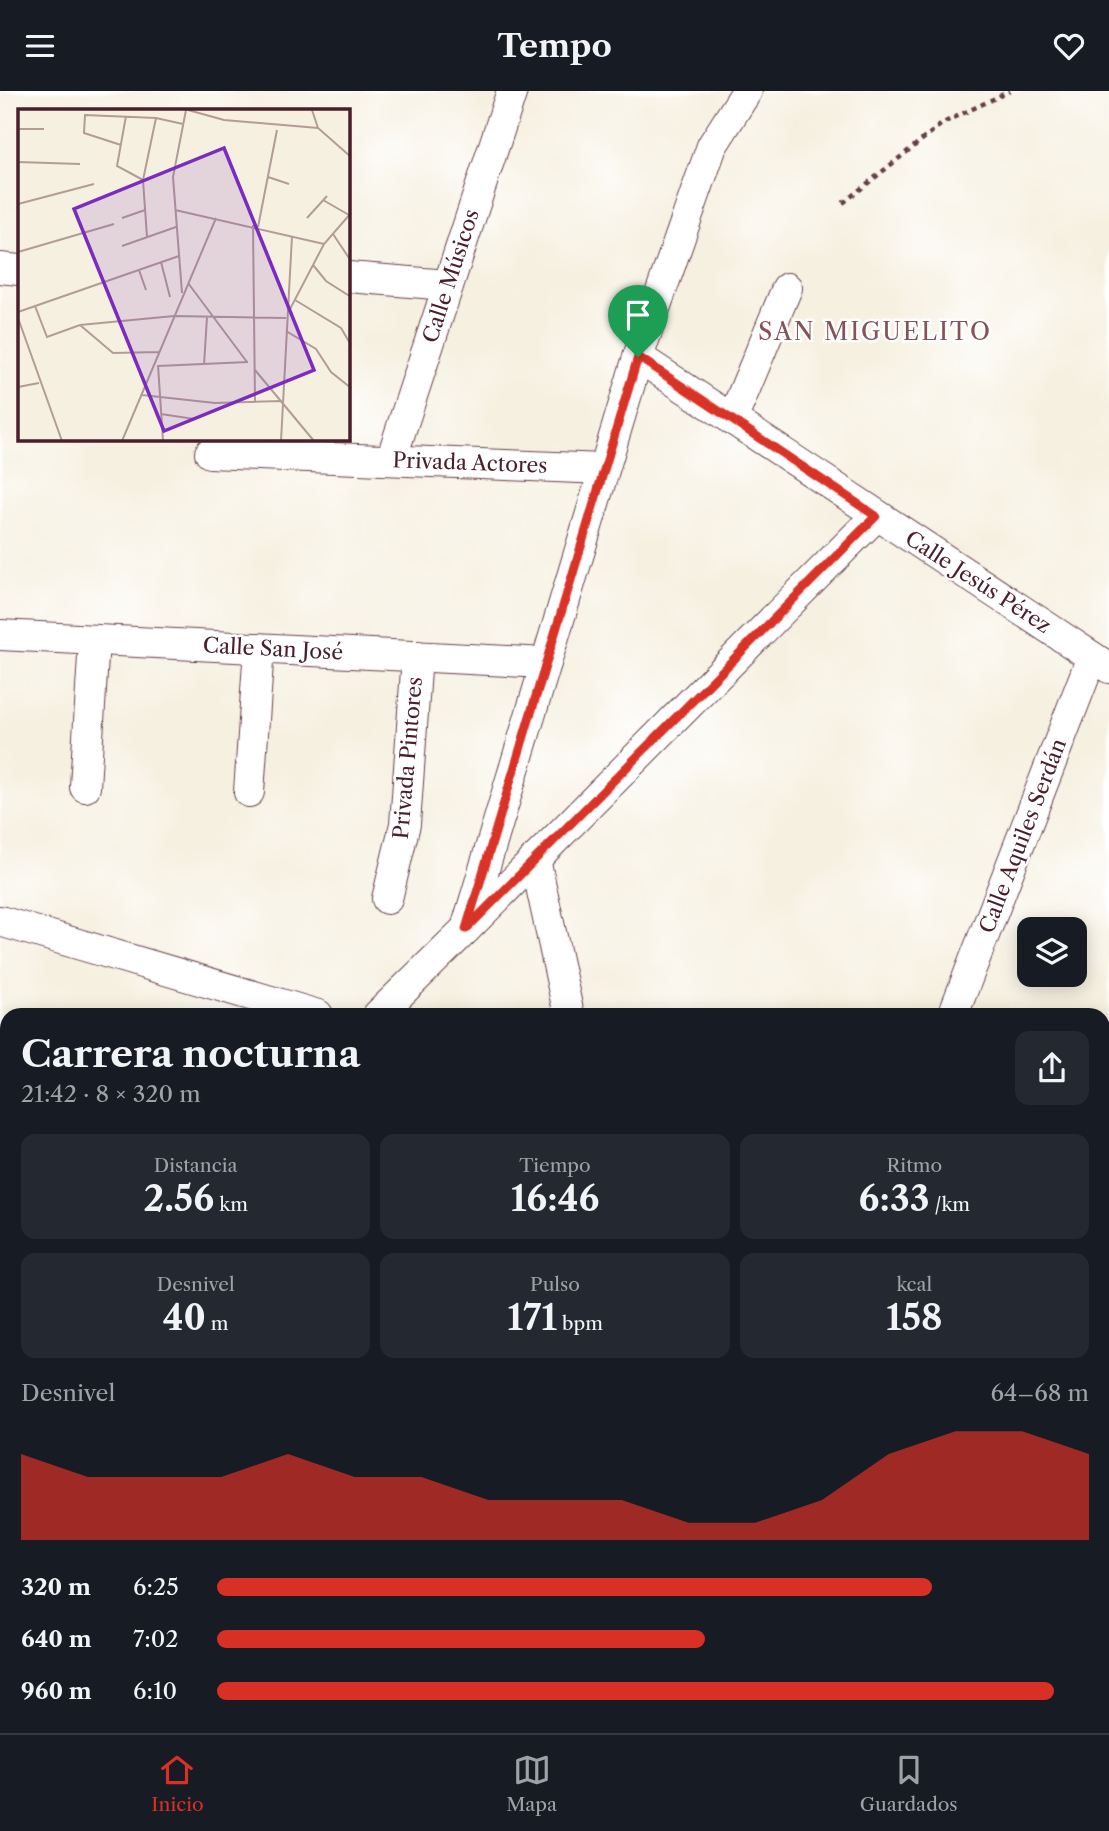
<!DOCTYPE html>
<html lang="es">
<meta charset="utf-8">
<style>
body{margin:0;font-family:"Libre Caslon Text",serif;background:#242831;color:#f1f3f6;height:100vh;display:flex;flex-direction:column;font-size:26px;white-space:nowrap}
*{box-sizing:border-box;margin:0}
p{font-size:23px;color:#9ea1a6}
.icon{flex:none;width:38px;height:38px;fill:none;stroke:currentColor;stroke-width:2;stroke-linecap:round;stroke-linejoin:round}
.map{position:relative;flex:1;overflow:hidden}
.drawer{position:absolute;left:0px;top:917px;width:1110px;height:726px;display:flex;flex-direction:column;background:#171b24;border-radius:21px 21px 0 0;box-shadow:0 4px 18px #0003}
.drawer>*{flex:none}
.controls{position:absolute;left:1017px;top:826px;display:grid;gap:14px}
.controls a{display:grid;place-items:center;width:70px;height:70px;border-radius:14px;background:#171b24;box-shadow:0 4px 18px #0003;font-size:35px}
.pin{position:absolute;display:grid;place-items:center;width:60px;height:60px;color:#fff;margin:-72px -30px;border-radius:50% 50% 50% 0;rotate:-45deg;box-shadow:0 0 7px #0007}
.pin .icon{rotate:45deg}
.round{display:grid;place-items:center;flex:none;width:74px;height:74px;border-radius:14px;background:#242831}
.overview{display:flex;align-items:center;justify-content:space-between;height:119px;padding:0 21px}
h1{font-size:38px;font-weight:800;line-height:52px}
.metrics{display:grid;grid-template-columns:repeat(3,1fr);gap:10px;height:119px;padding:7px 21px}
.metrics div{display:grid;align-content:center;border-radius:14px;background:#242831;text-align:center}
.metrics b{font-size:35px;font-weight:800}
.metrics small{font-size:19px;font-weight:400}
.metrics p{font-size:19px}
.chart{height:196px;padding:14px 21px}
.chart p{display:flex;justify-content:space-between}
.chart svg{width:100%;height:126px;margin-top:7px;fill:#d93025;opacity:.7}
ul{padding:0 21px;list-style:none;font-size:23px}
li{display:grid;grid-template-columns:112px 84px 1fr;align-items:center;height:52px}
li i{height:18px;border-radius:9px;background:#d93025}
header{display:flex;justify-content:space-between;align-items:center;height:91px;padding:0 21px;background:#171b24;font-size:32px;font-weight:800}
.tabs{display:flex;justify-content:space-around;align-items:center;height:98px;border-top:2px solid #363941;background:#171b24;font-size:19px;color:#9ea1a6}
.tabs a{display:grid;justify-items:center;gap:4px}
.tabs .active{color:#d93025}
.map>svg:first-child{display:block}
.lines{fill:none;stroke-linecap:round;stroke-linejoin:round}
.minor-casing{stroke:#643e46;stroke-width:32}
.path{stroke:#643e46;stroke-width:4.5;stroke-dasharray:5 5;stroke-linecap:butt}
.minor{stroke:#fff;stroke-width:30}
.route-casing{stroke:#fff;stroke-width:14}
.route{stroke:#d93025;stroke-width:9}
.labels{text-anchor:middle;stroke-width:5;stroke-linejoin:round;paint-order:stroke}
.street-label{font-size:21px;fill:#4a1f2b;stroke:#fff}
.quarter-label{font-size:24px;letter-spacing:2px;fill:#865257;stroke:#fff}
.inset-road{fill:none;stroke:#b19c98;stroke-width:2}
.view{fill:#7b2cbf;fill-opacity:0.15;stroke:#7b2cbf;stroke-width:3.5}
.inset-edge{fill:none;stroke:#4a1f2b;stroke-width:3.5}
</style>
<header><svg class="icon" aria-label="menu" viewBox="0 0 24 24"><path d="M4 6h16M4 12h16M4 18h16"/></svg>Tempo<svg class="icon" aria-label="heart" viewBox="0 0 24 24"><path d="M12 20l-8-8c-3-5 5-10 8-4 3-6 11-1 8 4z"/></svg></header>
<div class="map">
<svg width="1109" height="1642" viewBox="0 0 1109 1642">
<rect width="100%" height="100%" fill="#fff"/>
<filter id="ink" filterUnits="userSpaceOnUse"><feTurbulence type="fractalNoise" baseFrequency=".0143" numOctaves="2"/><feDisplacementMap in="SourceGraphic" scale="14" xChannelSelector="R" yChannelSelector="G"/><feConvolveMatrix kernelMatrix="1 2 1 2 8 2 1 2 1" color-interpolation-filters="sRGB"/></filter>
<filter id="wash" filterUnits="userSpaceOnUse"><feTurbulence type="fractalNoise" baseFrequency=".00686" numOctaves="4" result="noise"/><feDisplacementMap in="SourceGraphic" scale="28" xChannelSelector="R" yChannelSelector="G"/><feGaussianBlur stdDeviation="1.57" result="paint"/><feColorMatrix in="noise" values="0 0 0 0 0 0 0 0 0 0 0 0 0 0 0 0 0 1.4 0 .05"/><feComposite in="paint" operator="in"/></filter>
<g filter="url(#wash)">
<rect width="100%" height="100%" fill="#f6f0e0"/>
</g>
<g filter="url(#ink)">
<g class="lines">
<g class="minor-casing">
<g id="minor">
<path d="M0 177 19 179"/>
<path d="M348 186 448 194"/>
<path d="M638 266 1109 577"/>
<path d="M732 329 787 197"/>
<path d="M210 362 604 378"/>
<path d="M391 369 512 0"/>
<path d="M0 544 546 572"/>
<path d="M85 696 94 549"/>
<path d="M249 701 259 557"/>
<path d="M535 768 569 924"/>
<path d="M387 808 405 733 417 565"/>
<path d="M0 830 318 924"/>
<path d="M466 838 638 266 712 55 747 0"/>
<path d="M378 924 466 838 876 425"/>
<path d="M953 924 1092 566"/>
<path d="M0 1075 7 1077"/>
<path d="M1102 1201 1109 1186"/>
<path d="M0 1314 7 1307"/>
<path d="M0 1389 7 1393"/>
<path d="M1102 1411 1109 1419"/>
<path d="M0 1613 7 1592"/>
<path d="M205 1636 215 1642"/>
<path d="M503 1636 518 1642"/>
<path d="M785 1636 787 1642"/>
<path d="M673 1642 675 1636"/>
<path d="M880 1642 882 1636"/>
</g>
</g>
<path class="path" d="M843 112 943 32 1010 0"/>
<use href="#minor" class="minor"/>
</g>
</g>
<g class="lines" filter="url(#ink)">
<g class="route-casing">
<path id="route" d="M638 266 876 425 466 838Z"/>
</g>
<use href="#route" class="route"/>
</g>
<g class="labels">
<g class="street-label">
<text transform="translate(451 185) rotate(-72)" y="7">Calle Músicos</text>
<text transform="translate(470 372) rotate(2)" y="7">Privada Actores</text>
<text transform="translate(978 491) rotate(33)" y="7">Calle Jesús Pérez</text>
<text transform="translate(273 558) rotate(3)" y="7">Calle San José</text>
<text transform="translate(408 667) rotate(-85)" y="7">Privada Pintores</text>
<text transform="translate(1023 745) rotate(-69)" y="7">Calle Aquiles Serdán</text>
</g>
<g class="quarter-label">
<text x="875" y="249">SAN MIGUELITO</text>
</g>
</g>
<g transform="translate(18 18)">
<rect width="332" height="332" fill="#f6f0e0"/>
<path class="inset-road" d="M170 1 206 11 300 19M294 1 300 19 333 48M108 7 99 57 125 71M0 20H26M103 36 66 24 67 6 138 9 165 15M0 53 62 55M250 68 271 75M305 91 331 106M0 95 76 75M157 101 306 135M104 109 127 101M289 109 309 87M235 116 237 293M240 118 259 21M315 125 333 152M129 128 125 71 138 9M104 137 158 118M0 143 96 115M143 153 152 188M295 156 308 172 333 188M121 161 128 181M170 174 229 253M164 184 155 68 168 1M277 191 323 219 333 236M17 197 29 228 62 216 156 207 268 209M271 202 306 135 333 104M0 203 161 147M0 209 44 332M62 216 95 244 141 243M268 222 298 240 313 263 333 279M140 256 145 332M186 256 189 208M140 257 230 253M237 261 296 332M0 278 21 274M124 286 197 294 264 292M143 305 176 310M104 332 198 109M263 332 274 127"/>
<path class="view" d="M206 39 296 261 146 322 56 100Z"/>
<rect width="332" height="332" class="inset-edge"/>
</g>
</svg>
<div class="controls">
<a><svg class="icon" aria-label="layers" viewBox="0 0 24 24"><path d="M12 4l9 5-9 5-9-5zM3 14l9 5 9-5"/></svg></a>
</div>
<div class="pin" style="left:638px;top:266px;background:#1e9e55"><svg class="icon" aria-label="arrive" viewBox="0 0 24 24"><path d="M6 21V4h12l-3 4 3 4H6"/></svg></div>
<section class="drawer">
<div class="overview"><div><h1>Carrera nocturna</h1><p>21:42 · 8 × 320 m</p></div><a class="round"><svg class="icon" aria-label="share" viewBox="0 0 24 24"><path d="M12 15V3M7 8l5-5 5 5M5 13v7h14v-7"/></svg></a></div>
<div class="metrics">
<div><p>Distancia</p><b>2.56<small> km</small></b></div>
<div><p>Tiempo</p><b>16:46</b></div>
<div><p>Ritmo</p><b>6:33<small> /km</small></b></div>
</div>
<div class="metrics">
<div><p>Desnivel</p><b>40<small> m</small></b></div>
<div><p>Pulso</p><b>171<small> bpm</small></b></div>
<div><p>kcal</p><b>158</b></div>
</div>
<div class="chart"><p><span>Desnivel</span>64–68 m</p>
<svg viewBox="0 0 160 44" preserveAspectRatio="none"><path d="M0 44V14L10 22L20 22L30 22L40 14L50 22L60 22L70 30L80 30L90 30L100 38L110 38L120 30L130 14L140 6L150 6L160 14V44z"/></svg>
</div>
<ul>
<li><b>320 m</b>6:25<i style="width:82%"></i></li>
<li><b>640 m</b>7:02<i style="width:56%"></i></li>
<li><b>960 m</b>6:10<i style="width:96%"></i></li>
</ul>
</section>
</div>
<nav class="tabs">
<a class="active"><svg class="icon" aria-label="home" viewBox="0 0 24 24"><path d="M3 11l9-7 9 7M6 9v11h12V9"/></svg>Inicio</a>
<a><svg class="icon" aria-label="map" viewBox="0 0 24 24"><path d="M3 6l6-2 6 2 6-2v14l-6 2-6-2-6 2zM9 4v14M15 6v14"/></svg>Mapa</a>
<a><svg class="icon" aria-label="saved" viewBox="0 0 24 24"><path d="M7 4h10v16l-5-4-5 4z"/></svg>Guardados</a>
</nav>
